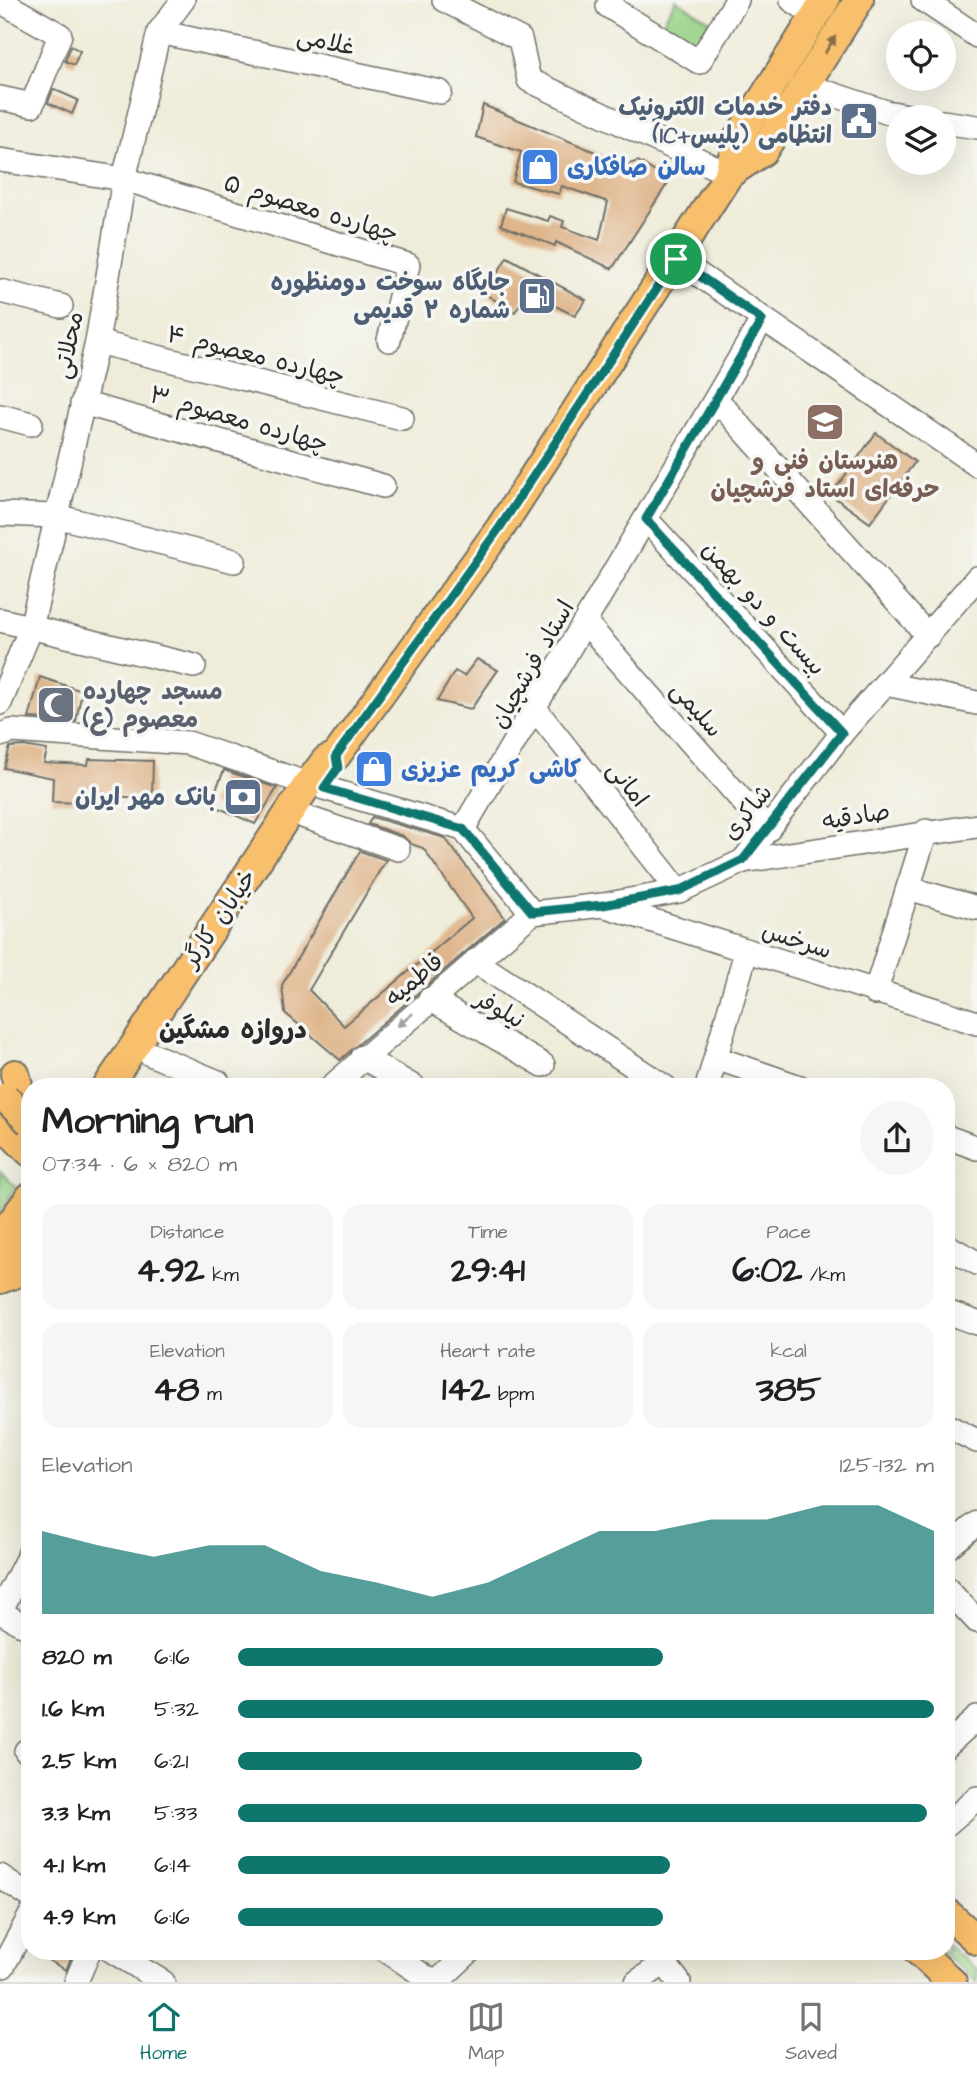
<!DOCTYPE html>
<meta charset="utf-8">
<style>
body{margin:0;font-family:"Architects Daughter","Playpen Sans Arabic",sans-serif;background:#f6f6f6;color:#202124;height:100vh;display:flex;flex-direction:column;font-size:26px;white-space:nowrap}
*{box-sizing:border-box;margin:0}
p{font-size:23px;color:#757577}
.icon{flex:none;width:38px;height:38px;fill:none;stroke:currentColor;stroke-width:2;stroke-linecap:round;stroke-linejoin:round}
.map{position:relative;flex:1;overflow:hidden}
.sheet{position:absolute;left:21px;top:1078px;width:934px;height:882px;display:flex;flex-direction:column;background:#fff;border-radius:28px;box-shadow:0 7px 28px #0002}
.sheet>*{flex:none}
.fabs{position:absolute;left:886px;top:21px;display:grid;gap:14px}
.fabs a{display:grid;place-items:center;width:70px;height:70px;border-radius:50%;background:#fff;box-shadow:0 7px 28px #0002;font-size:35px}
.pin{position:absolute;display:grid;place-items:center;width:60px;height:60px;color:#fff;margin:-30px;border:4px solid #fff;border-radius:50%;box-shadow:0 2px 7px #0007}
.round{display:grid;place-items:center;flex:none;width:74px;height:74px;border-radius:37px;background:#f6f6f6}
.headline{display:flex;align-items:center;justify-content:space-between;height:119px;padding:0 21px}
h1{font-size:38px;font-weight:800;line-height:52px}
.metrics{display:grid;grid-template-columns:repeat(3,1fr);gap:10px;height:119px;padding:7px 21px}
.metrics div{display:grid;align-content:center;border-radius:18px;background:#f6f6f6;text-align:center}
.metrics b{font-size:35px;font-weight:800}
.metrics small{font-size:19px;font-weight:400}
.metrics p{font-size:19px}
.chart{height:196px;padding:14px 21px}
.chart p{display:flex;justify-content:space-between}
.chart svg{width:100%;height:126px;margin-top:7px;fill:#0f766e;opacity:.7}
ul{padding:0 21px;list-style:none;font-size:23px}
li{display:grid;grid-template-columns:112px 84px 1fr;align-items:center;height:52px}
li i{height:18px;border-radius:9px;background:#0f766e}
.menu{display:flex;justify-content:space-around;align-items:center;height:98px;border-top:2px solid #e0e0e0;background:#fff;font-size:19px;color:#757577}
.menu a{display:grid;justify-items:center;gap:4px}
.menu .current{color:#0f766e}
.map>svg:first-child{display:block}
.green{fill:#96d185;stroke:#607e58;stroke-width:2}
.building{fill:#dfb68c}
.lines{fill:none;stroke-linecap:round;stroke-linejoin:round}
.minor-casing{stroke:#706f68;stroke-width:26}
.major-casing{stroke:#706f68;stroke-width:32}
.minor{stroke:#fff;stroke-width:23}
.major{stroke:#f8bf6c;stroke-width:28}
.major-bridge-casing{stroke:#706f68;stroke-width:32;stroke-linecap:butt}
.major-bridge{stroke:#f8bf6c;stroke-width:28}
.oneway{fill:#876e48}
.oneway2{fill:#a0a0a0}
.route-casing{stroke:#fff;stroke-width:14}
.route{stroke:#0f766e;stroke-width:9}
.labels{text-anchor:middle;stroke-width:7;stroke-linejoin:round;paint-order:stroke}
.street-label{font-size:24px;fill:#2b2b2b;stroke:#f6f6f2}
.service-label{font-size:24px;font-weight:bold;fill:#4e5e75;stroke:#f6f6f2;text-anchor:end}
.shop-label{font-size:24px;font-weight:bold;fill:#366cbe;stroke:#f6f6f2;text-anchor:start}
.education-label{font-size:24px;font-weight:bold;fill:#785e54;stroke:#f6f6f2}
.worship-label{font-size:24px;font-weight:bold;fill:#5b616d;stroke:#f6f6f2;text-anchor:start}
.neighbourhood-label{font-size:26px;font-weight:bold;fill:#2b2b2b;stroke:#f6f6f2}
</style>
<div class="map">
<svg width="977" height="1982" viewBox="0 0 977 1982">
<rect width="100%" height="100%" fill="#f6f6f2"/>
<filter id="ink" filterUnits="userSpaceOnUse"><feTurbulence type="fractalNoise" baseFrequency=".0143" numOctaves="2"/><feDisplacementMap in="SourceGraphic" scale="14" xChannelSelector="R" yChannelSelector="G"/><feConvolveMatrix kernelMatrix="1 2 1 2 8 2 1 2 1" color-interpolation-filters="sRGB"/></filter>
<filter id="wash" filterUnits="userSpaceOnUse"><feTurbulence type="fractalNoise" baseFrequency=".00686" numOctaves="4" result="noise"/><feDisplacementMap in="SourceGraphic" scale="28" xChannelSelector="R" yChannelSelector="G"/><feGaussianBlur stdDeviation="1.57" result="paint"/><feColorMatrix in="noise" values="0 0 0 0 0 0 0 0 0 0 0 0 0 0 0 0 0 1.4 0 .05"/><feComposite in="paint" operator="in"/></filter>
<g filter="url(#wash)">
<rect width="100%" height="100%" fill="#efecd9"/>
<g class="green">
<path d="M676 0 710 21 693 49 659 29Z"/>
<path d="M0 1171 16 1187 0 1214Z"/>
<path d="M947 1944 977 1970V1982L940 1951H947Z"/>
</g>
<g id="blocks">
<g class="building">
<path d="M71 46 80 51 74 65 65 61Z"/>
<path d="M53 89 78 100 72 114 48 103Z"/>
<path d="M483 105 626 165 638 161 669 181 612 269 556 242 555 246 501 225 506 208 548 221 550 216 564 221 562 227 599 240 608 202 562 186 559 194 513 182 521 152 476 137Z"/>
<path d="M507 257 586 300 575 316 528 292 515 312 485 294Z"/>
<path d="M876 433 915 462 870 523 831 495Z"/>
<path d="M477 659 498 670 471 709 437 701 455 671 464 676Z"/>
<path d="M40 677 82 691 76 721 29 718Z"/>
<path d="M24 746 47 750 44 763 88 765 89 759 153 761 152 799 87 794V803L52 802 53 778 4 768 10 747Z"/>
<path d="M224 770 277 788 255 824 210 804Z"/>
<path d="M372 817 445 838 505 918 340 1060 285 1013 282 985 360 851 386 860 309 990 344 1026 472 918 423 848 411 844 403 836 368 824Z"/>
<path d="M32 1951H74L66 1970Z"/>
</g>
</g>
</g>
<g filter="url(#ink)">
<use href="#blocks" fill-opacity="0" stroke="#706f68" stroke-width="2"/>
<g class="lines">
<g class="minor-casing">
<g id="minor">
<path d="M444 0 520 39 529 80 729 174"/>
<path d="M612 0 608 6 699 62 737 0"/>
<path d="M792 0 815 15"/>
<path d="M923 0 977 36"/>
<path d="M0 1 60 35 32 105 0 98"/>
<path d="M159 32 440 92"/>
<path d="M805 85 886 112 914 117"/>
<path d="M943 122 977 127"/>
<path d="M0 160 124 179 408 265 389 340"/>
<path d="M676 259 977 465"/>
<path d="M0 291 61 306"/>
<path d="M97 342 402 418"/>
<path d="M716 399 928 636"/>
<path d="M82 403 383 486"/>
<path d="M0 416 31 424"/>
<path d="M0 514 56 516 234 561"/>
<path d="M646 519 842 733"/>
<path d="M0 620 194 666"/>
<path d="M586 623 768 830"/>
<path d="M886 684 977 703"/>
<path d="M0 703 31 628 97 342 124 179 159 32 183 0"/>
<path d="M536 710 679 891"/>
<path d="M0 735 12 731 188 743 308 784"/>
<path d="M324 788 463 829"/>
<path d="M305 817 398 849"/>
<path d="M463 829 532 913 603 905 679 891 743 861 842 733 977 578"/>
<path d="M463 829 762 320"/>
<path d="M743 861 977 826"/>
<path d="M908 888 977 908"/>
<path d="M606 906 977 1023"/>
<path d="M475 961 665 1087"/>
<path d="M875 993 926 831"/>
<path d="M430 999 543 1065"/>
<path d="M150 1054 218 1082 216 1087"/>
<path d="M362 1057 414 1087"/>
<path d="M716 1058 800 1087"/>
<path d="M331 1087 532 913"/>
<path d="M707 1087 746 952"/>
<path d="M947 1137 977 1148"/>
<path d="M947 1246 977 1263"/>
<path d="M947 1312 977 1323"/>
<path d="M947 1426 977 1441"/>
<path d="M947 1548 977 1523"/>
<path d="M947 1589 977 1621"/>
<path d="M0 1612 30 1553"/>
<path d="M0 1612 30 1629"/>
<path d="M947 1745 977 1718"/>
<path d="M26 1751 30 1752"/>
<path d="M947 1824 977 1798"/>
<path d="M0 1876 30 1896"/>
<path d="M112 1951 163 1982"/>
<path d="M387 1951 433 1982"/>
<path d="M655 1951 679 1982"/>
<path d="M3 1966 30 1916"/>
<path d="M76 1982 89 1951"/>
<path d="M437 1982 470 1951"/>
<path d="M637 1982 664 1963"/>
</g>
</g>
<g class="major-casing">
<g id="major">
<path d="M729 174 763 151 859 0"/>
<path d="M15 1074C22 1094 18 1110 0 1122L30 1152"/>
<path d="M107 1087 308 784 326 760 336 756 501 527 729 174 737 140 825 0"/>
<path d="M0 1238 30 1197"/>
<path d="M0 1271 30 1229"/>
<path d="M0 1279 30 1268"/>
<path d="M947 1913 977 1940"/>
<path d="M918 1951 952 1982"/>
</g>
</g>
<use href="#minor" class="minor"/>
<use href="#major" class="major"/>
<g class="major-bridge-casing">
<path id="major-bridge" d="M5 1098 30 1122"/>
</g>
<use href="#major-bridge" class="major-bridge"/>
</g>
<defs><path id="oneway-solid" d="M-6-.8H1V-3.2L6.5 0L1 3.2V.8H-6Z" transform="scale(1.75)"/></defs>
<use class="oneway" href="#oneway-solid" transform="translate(830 45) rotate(-58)"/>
<use class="oneway2" href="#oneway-solid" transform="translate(405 1020) rotate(140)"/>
</g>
<g class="lines" filter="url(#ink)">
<g class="route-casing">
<path id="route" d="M676 259 762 320 646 519 842 733 743 860 679 891 603 905 532 912 463 829 324 788 338 768 336 756 500 527Z"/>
</g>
<use href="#route" class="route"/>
</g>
<defs>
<g id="civic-square" transform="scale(2.0125)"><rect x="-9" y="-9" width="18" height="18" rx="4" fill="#5c6f8a" stroke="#f6f6f2"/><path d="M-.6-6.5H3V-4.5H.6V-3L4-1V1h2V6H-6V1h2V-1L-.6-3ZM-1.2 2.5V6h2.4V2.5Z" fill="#fff"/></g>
<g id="shop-square" transform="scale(2.0125)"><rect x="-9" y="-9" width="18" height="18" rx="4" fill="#3f7fe0" stroke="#f6f6f2"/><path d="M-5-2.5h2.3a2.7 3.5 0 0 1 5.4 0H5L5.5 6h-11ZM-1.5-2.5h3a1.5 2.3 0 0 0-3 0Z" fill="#fff"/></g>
<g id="fuel-square" transform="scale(2.0125)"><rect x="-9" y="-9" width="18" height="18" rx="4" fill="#5c6f8a" stroke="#f6f6f2"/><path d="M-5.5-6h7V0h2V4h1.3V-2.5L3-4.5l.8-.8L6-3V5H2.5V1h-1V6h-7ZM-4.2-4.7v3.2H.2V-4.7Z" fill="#fff"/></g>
<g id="school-square" transform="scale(2.0125)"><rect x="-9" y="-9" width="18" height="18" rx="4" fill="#8d6e63" stroke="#f6f6f2"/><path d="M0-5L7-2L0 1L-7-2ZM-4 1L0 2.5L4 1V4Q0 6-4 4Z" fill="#fff"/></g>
<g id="mosque-square" transform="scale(2.0125)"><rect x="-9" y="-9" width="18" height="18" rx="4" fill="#6b7280" stroke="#f6f6f2"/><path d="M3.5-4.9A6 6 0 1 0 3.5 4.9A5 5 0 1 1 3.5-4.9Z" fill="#fff"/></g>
<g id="bank-square" transform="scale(2.0125)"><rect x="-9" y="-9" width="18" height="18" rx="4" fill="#5c6f8a" stroke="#f6f6f2"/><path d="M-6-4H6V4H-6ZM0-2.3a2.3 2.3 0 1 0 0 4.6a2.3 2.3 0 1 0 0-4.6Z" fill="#fff"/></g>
</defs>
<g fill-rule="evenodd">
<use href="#civic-square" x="859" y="121"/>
<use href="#shop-square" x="540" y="167"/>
<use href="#fuel-square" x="537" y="296"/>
<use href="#school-square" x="825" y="422"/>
<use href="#mosque-square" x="56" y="705"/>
<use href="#shop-square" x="374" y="769"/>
<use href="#bank-square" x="243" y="797"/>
</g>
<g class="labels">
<g class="street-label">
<text transform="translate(326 41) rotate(12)" y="8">غلامی</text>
<text transform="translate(311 208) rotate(17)" y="8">چهارده معصوم ۵</text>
<text transform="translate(68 345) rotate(-78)" y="8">محلاتی</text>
<text transform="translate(256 355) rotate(14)" y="8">چهارده معصوم ۴</text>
<text transform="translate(239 419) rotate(16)" y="8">چهارده معصوم ۳</text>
<text transform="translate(764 608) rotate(48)" y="8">بیست و دو بهمن</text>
<text transform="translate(532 664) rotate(-60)" y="8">استاد فرشچیان</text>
<text transform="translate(697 709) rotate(49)" y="8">سلیمی</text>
<text transform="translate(628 784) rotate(52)" y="8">امانی</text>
<text transform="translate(747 812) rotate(-51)" y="8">شاکری</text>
<text transform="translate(856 816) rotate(-9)" y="8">صادقیه</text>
<text transform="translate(219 918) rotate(-56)" y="8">خیابان کارگر</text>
<text transform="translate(797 940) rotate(18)" y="8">سرخس</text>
<text transform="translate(414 979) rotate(-40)" y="8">فاطمیه</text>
<text transform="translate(500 1009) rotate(30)" y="8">نیلوفر</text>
</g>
<g class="service-label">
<text x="832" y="115">دفتر خدمات الکترونیک<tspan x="832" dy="28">انتظامی (پلیس+10)</tspan></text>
<text x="510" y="290">جایگاه سوخت دومنظوره<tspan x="510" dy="28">شماره ۲ قدیمی</tspan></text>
<text x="216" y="805">بانک مهر ایران</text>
</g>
<g class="shop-label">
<text x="567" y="175">سالن صافكارى</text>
<text x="401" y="777">کاشی کریم عزیزی</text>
</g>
<g class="education-label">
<text x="825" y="469">هنرستان فنی و<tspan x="825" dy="28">حرفه‌ای استاد فرشچیان</tspan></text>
</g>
<g class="worship-label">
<text x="83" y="699">مسجد چهارده<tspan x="83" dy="28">معصوم (ع)</tspan></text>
</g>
<g class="neighbourhood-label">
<text x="233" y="1038">دروازه مشگین</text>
</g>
</g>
</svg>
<div class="fabs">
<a><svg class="icon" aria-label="locate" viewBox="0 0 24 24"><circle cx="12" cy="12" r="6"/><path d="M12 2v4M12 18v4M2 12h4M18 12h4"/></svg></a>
<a><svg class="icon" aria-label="layers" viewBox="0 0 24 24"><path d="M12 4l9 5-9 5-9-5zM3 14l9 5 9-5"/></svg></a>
</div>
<div class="pin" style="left:676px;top:259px;background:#1e9e55"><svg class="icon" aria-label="arrive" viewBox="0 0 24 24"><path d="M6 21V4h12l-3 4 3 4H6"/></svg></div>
<section class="sheet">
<div class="headline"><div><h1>Morning run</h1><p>07:34 · 6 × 820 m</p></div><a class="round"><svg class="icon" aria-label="share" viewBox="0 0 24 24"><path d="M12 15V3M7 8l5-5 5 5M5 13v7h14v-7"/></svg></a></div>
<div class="metrics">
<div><p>Distance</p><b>4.92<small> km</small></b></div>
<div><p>Time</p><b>29:41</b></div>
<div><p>Pace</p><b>6:02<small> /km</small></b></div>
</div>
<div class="metrics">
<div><p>Elevation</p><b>48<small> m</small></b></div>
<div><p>Heart rate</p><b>142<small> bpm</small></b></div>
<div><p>kcal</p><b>385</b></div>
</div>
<div class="chart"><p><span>Elevation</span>125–132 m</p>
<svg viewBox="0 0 160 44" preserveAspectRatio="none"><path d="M0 44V15L10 20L20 24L30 20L40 20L50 29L60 33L70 38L80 33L90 24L100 15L110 15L120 11L130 11L140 6L150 6L160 15V44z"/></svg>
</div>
<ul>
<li><b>820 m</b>6:16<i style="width:61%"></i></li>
<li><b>1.6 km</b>5:32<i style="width:100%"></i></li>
<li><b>2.5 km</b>6:21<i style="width:58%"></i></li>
<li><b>3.3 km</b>5:33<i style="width:99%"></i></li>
<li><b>4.1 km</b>6:14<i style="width:62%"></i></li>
<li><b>4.9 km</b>6:16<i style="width:61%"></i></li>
</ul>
</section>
</div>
<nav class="menu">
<a class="current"><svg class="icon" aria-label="home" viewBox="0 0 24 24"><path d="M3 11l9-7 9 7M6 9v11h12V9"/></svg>Home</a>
<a><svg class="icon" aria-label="map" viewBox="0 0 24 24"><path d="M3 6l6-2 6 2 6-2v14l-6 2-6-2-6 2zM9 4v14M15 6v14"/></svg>Map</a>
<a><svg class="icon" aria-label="saved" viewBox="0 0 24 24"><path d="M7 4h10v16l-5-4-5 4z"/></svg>Saved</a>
</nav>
